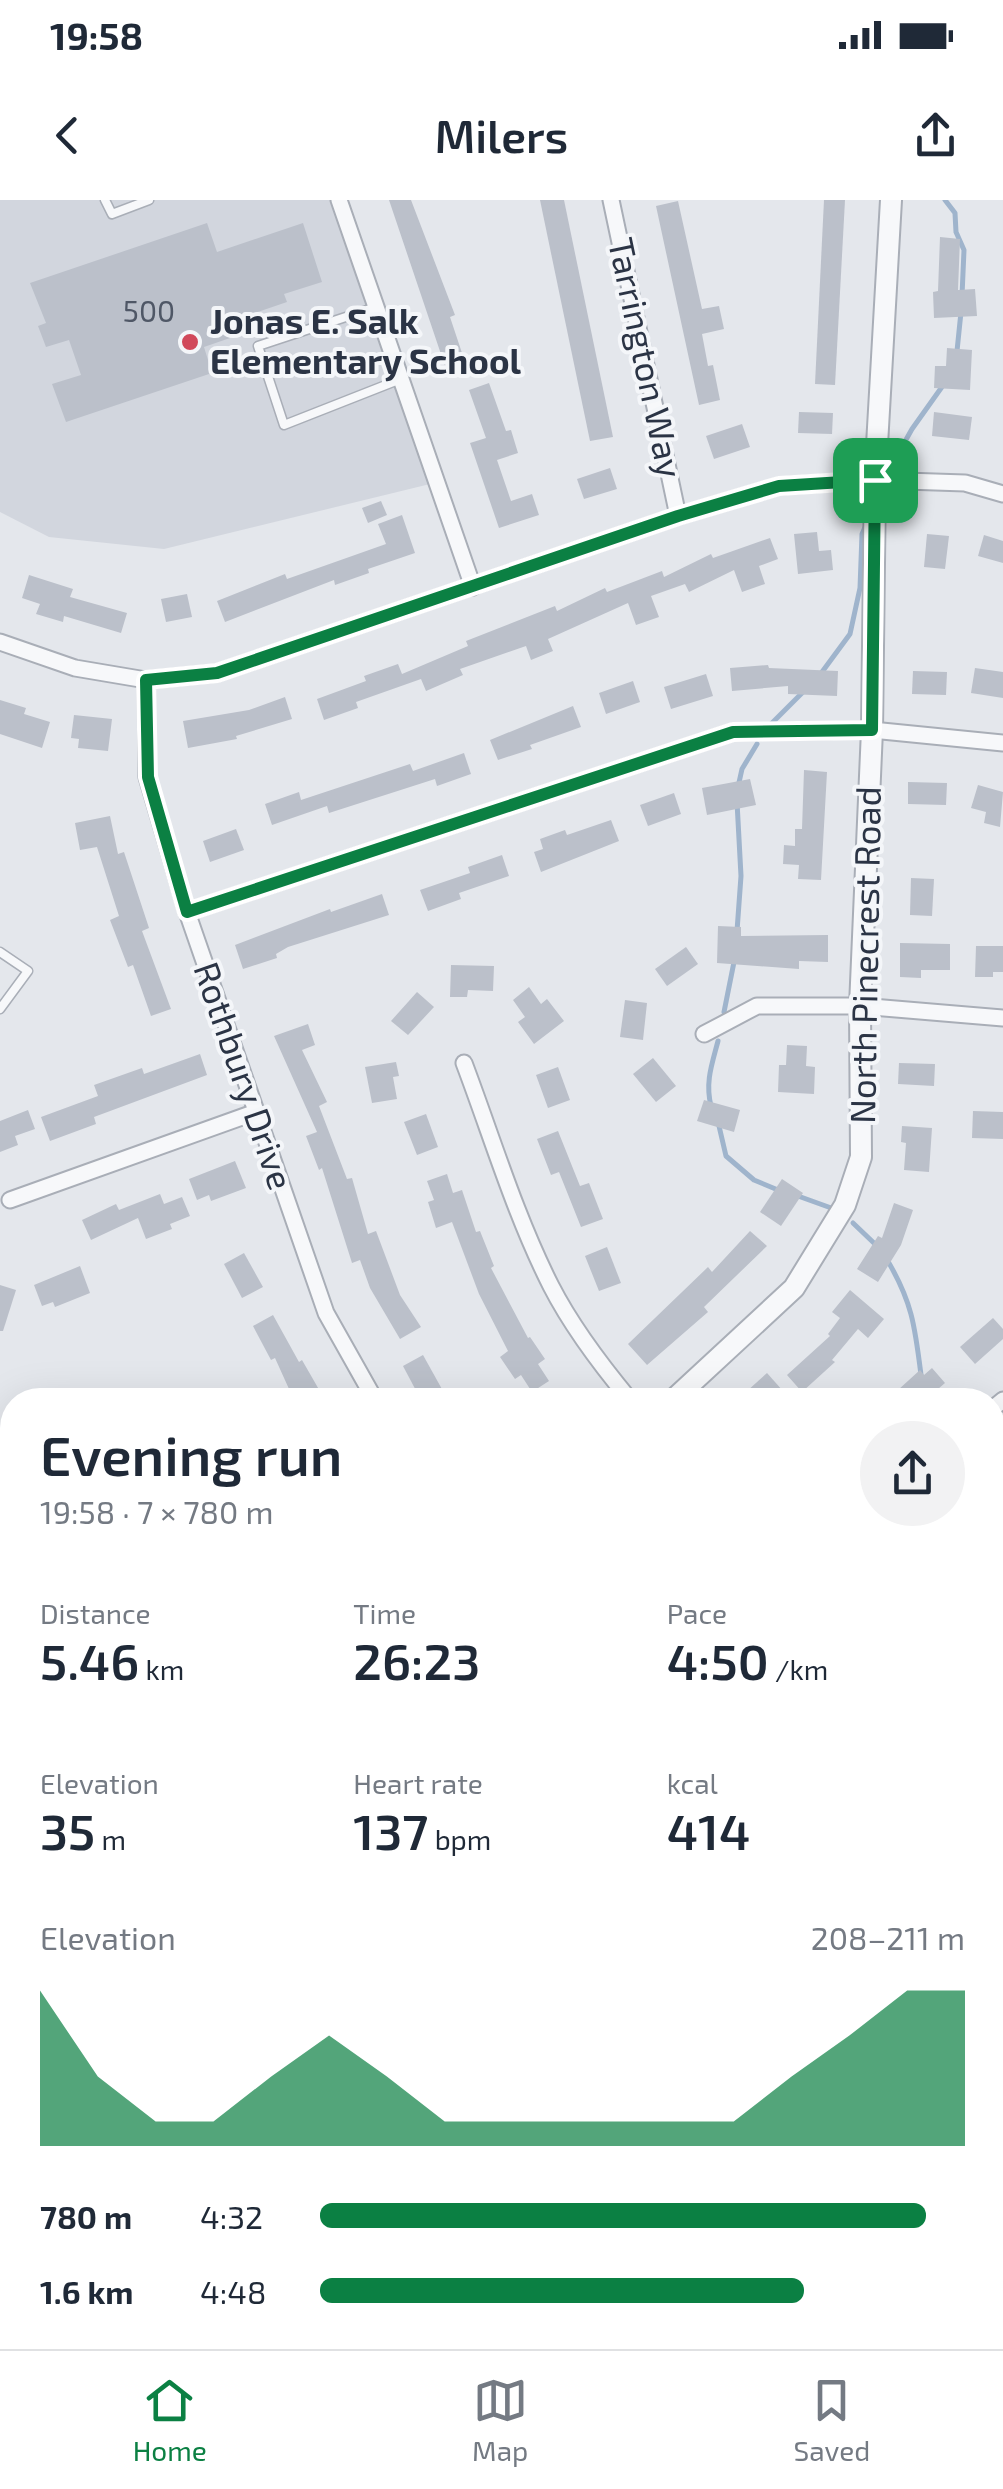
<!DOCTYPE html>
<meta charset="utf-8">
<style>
body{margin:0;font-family:"Exo 2",sans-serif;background:#f2f2f3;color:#1f2937;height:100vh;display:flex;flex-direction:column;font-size:38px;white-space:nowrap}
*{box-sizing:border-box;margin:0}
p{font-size:32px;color:#747a83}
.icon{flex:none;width:55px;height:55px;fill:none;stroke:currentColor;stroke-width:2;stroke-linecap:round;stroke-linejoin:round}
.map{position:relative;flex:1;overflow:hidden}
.sheet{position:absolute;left:0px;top:1188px;width:1005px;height:962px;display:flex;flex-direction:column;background:#fff;border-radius:40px 40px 0 0;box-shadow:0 10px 40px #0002}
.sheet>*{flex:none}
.pin{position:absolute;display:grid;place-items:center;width:85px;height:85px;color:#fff;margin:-42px;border-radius:20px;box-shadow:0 5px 15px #0006}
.round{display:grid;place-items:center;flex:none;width:105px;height:105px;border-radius:52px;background:#f2f2f3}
.head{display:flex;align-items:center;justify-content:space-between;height:170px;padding:0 40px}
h1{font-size:55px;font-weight:600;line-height:75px}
.figures{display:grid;grid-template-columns:repeat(3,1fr);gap:15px;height:170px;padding:10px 40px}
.figures div{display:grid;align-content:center}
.figures b{font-size:50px;font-weight:600}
.figures small{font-size:28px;font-weight:400}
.figures p{font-size:28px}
.chart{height:280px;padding:20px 40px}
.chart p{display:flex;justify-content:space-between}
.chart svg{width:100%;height:180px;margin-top:10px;fill:#0b8043;opacity:.7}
ul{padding:0 40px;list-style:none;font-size:32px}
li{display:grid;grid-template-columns:160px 120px 1fr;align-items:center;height:75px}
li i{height:25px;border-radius:12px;background:#0b8043}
.status{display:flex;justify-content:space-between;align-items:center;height:70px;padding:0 50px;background:#fff;direction:ltr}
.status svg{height:28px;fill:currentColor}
header{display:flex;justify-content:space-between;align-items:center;height:130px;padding:0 40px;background:#fff;font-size:45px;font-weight:600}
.tab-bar{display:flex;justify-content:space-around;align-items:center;height:140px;border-top:2px solid #e0e1e3;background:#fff;font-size:28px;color:#747a83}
.tab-bar a{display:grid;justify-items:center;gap:5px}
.tab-bar .selected{color:#0b8043}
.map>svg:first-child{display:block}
.built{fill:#d2d6de}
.green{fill:#c9d6c5}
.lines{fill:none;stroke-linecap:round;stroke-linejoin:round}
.stream{stroke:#9fb4cc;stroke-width:5}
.building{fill:#bbc0ca}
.service-casing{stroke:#a9aeb7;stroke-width:11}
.minor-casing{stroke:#a9aeb7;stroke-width:19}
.tertiary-casing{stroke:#a9aeb7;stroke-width:24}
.secondary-casing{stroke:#a9aeb7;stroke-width:26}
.service{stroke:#f7f8fa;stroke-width:8}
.minor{stroke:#f7f8fa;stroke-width:15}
.tertiary{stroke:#f7f8fa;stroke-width:20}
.secondary{stroke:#fff;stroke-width:22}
.route-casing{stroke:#fff;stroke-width:20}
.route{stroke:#0b8043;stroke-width:12}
.poi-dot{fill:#d1495b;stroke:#f4f6f9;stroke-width:4}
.labels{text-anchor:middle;stroke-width:8;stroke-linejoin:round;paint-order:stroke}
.number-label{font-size:30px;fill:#4f5766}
.poi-label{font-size:35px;font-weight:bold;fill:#2b3445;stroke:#f4f6f9;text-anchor:start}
.street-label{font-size:35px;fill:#2b3445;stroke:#f4f6f9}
</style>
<div class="status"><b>19:58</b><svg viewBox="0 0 49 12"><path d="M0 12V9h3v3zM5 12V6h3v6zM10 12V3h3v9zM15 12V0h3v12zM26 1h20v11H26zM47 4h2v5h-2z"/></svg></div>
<header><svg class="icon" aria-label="back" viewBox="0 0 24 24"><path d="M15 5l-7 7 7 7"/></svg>Milers<svg class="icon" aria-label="share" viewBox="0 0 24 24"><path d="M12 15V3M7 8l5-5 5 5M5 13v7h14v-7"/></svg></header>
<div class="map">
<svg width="1003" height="2149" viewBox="0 0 1003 2149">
<rect width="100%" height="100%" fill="#e4e7ec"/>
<path class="built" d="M0 0H330L430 284 164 349 49 337 0 312Z"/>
<g class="green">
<path d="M1003 1522V2149H812V2138H992V1532Z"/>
<path d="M89 2138H133L159 2149H75Z"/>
</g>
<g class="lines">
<g class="stream">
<path d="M945 0 955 13 956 32 964 50 962 96"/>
<path d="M957 151 961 112"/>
<path d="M889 270 912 229 944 184"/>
<path d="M822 472 850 434 860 388 862 334 866 325"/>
<path d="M769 526 804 491"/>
<path d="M738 587 742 569 757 544"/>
<path d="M737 602 741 676 737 731"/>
<path d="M724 812 734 762"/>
<path d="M711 906C705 882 712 864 718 841"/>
<path d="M719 926 726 956 754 980 778 990"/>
<path d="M798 996 834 1009"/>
<path d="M853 1023 876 1045"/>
<path d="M886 1058C912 1101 915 1126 921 1175"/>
<path d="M992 1378 1003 1396"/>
<path d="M0 1493 12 1499"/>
<path d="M992 2007 1003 2008"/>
</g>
</g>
<g class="building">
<path d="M389 0H411L455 115 450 117 467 168 448 175Z"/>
<path d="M540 0H564L613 237 590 241Z"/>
<path d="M824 0H845L835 185 815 184Z"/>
<path d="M678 1 702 109 719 106 724 129 702 134 708 166 713 165 720 200 699 205 656 6Z"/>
<path d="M207 23 217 52 303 23 322 82 284 94 287 102 226 123 230 138 204 147 212 173 66 222 52 184 81 175 69 140 46 147 38 126 46 123 30 83Z"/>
<path d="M940 37 960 39 958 90 975 89 977 116 934 118 933 92 938 91Z"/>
<path d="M947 148 972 150 970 190 934 188 935 166H946Z"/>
<path d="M489 183 506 231 511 230 518 253 497 260 511 301 532 294 539 315 499 328 470 243 486 238 469 190Z"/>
<path d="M799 212 833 213 832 234 798 233Z"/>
<path d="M934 212 972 217 969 240 932 236Z"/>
<path d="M742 224 750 247 714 259 706 236Z"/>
<path d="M610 268 617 289 584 299 577 279Z"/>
<path d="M381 301 387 315 368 323 362 308Z"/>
<path d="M402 315 415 353 368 369 369 373 335 385 334 380 225 422 217 401 285 374 287 379 386 344 378 324Z"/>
<path d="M817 332 819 351 831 350 833 370 798 374 794 334Z"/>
<path d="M927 334 949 336 945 369 924 367Z"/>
<path d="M984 335 1003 341V363L978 356Z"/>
<path d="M770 338 778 359 759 366 765 384 742 392 734 370 689 392 685 384 651 396 659 417 636 425 628 403 548 439 553 451 531 460 526 446 460 469 463 475 426 491 421 479 356 502 358 508 324 520 317 499 366 481 364 476 398 464 402 474 468 446 466 441 555 406 557 411 605 388 607 392 662 371 664 377 711 354 713 358Z"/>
<path d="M29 375 73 389 70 397 127 413 121 433 64 416 63 422 36 414 40 404 22 398Z"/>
<path d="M187 394 192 417 166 422 161 399Z"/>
<path d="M768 465 769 468 838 471 837 496 788 494V486L732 491 730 468Z"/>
<path d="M975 468 1003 472V498L971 493Z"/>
<path d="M913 471 947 472 946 495 912 494Z"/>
<path d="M706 474 713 496 671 509 664 487Z"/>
<path d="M633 481 640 502 606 514 599 493Z"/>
<path d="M285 497 292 519 236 536 237 539 188 548 183 521 249 510Z"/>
<path d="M0 500 26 508 24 514 50 522 42 548 0 534Z"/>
<path d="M573 506 581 527 530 545 532 549 498 560 490 540Z"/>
<path d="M74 515 112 519 108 551 78 548 79 539 71 538Z"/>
<path d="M464 553 471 574 437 586 435 579 329 613 327 606 272 625 265 604 299 592 301 600 410 564 413 571Z"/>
<path d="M804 570 827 572 821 680 798 679 799 665 783 664 784 645 795 646V629H802Z"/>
<path d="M750 579 756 605 707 615 702 588Z"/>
<path d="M908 582 947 583 946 605 908 604Z"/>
<path d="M978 585 1003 592 1000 627 984 623 986 612 971 608Z"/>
<path d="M674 593 681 614 648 626 640 605Z"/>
<path d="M110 616 118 654 124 652 149 728 142 731 171 809 151 816 133 765 128 767 110 720 119 716 97 647 80 650 75 623Z"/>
<path d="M611 620 619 641 541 672 534 652 543 649 540 639 565 630 567 635Z"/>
<path d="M236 629 244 650 210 662 203 641Z"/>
<path d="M502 655 509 676 459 693 461 699 428 711 420 690 470 673 468 667Z"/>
<path d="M911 678 934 679 932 716 910 715Z"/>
<path d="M382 694 389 715 288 747 276 754 277 758 243 769 235 745 330 709 331 712Z"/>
<path d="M718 726 741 727V736L828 735V762L799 761V769L717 763Z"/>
<path d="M900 743 950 744V770H921V778L900 777Z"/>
<path d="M976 746H1003V772H993V777H975Z"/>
<path d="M686 747 698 764 667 786 655 769Z"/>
<path d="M451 765 494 766 493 791 468 790 467 797H450Z"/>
<path d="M529 787 541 804 547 799 564 821 534 844 518 822 525 817 513 800Z"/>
<path d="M417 792 434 807 408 835 391 821Z"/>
<path d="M625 800 647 803 643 840 620 837Z"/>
<path d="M308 824 315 845 302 850 327 902 319 906 347 979 352 978 368 1034 376 1031 400 1095 421 1127 400 1139 370 1088 360 1060 352 1063 322 968 319 970 306 936 317 932 274 836Z"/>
<path d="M787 845 807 846 806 866 815 867 814 894 778 892 779 865H786Z"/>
<path d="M200 854 207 875 94 917 96 924 50 941 41 917 98 896 94 885 142 868 144 874Z"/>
<path d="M653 858 676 886 656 902 633 874Z"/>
<path d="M396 862 399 876 393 877 397 899 372 903 365 867Z"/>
<path d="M899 863 935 864 934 886 898 884Z"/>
<path d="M558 867 570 900 548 908 536 875Z"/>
<path d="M704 900 740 910 734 932 697 921Z"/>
<path d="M28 910 35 929 15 936 18 945 0 952V921Z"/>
<path d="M973 911 1003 912V939L972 938Z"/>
<path d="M426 914 438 947 417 955 404 922Z"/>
<path d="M902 926 932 928 929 972 904 970 906 943 901 942Z"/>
<path d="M558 931 580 986 589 983 603 1019 581 1027 559 972 551 975 537 939Z"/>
<path d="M235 961 246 988 211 1001 209 995 197 1000 189 979Z"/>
<path d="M447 974 453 993 462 990 476 1032 480 1031 494 1066 491 1068 528 1138 530 1137 545 1159 538 1164 549 1181 532 1192 521 1175 515 1179 500 1157 508 1151 479 1094 452 1022 436 1028 428 1002 434 1000 427 981Z"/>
<path d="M782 979 803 993 781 1026 760 1012Z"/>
<path d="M160 994 164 1004 182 997 190 1016 170 1024 172 1029 146 1039 138 1018 91 1040 82 1020 116 1004 119 1010Z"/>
<path d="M894 1003 913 1010 901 1045 878 1082 857 1069 878 1036 882 1038Z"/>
<path d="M750 1031 767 1046 704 1107 708 1112 647 1165 628 1144 708 1067 712 1072Z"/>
<path d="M607 1047 621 1083 599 1091 585 1056Z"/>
<path d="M244 1053 263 1087 242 1098 224 1064Z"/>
<path d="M80 1066 90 1093 55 1107 53 1102 42 1106 34 1085Z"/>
<path d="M0 1085 16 1090 3 1131H0Z"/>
<path d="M850 1090 884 1119 868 1138 858 1129 832 1160 835 1162 802 1192 787 1175 830 1136 828 1134 840 1118 832 1112Z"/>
<path d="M273 1115 299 1162 302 1160 325 1200H294L275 1158 271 1160 253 1126Z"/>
<path d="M993 1118 1003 1129V1139L975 1164 960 1147Z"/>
<path d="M423 1155 448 1200H421L403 1166Z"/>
<path d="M932 1168 945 1183 938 1189 947 1200H887L920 1170 924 1175Z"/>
<path d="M767 1173 783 1191 773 1200H737Z"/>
</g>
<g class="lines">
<g class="service-casing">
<g id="service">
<path d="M105 0 112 14 149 0"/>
<path d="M376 107 258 146 284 225 401 179"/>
<path d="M0 752 28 771 0 809"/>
</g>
</g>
<g class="minor-casing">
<g id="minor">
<path d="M339 0 473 387"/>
<path d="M611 0 678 316"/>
<path d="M0 442 75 468 146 480 217 473 678 316 779 286 875 280 965 283 1003 294"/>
<path d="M146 480 147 577 187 712 326 1113 375 1200"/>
<path d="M187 712 733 532 872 530 1003 543"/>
<path d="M704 834 757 806H860L1003 818"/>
<path d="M464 863C492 937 515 1015 551 1086 572 1127 600 1164 630 1200"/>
<path d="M10 1000 256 912"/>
<path d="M992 1209 1003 1200"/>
<path d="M8 1281 12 1279"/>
<path d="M992 1500 1003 1490"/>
<path d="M0 1759 12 1774"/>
<path d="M0 1849 12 1838"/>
<path d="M281 2138V2149"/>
<path d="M564 2138 593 2149"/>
<path d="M801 2138 802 2149"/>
</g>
</g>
<g class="tertiary-casing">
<g id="tertiary">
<path d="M673 1200 794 1088 845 1005 861 957 860 806 872 530 875 280 891 0"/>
<path d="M0 1587H12"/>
</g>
</g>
<g class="secondary-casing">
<g id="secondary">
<path d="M0 2037 12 2042"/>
<path d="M0 2061 12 2066"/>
<path d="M188 2138 215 2149"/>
<path d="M237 2138 266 2149"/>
</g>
</g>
<use href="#service" class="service"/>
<use href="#minor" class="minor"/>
<use href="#tertiary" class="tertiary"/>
<use href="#secondary" class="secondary"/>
</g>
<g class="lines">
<g class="route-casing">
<path id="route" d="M875 280 872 530 733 532 187 712 148 577 146 480 217 473 678 316 779 286Z"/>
</g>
<use href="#route" class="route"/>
</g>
<circle class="poi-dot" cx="190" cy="142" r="10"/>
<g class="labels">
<g class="number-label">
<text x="149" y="122">500</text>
</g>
<g class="poi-label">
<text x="210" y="134">Jonas E. Salk<tspan x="210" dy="40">Elementary School</tspan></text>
</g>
<g class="street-label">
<text transform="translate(645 158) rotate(78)" y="12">Tarrington Way</text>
<text transform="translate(866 755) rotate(-89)" y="12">North Pinecrest Road</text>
<text transform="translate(243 876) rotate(71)" y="12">Rothbury Drive</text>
</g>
</g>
</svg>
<div class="pin" style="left:875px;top:280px;background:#1e9e55"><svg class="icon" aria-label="arrive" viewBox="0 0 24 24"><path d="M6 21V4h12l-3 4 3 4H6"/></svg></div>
<section class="sheet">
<div class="head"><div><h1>Evening run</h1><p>19:58 · 7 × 780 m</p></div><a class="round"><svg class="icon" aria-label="share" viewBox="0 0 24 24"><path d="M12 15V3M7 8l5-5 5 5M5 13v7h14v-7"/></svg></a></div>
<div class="figures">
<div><p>Distance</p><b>5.46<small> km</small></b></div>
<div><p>Time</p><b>26:23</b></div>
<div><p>Pace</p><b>4:50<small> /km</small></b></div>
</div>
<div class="figures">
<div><p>Elevation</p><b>35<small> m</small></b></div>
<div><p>Heart rate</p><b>137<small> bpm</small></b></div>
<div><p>kcal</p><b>414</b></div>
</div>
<div class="chart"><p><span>Elevation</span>208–211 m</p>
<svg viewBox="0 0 160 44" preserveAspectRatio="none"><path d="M0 44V6L10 27L20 38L30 38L40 27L50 17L60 27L70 38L80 38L90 38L100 38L110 38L120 38L130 27L140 17L150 6L160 6V44z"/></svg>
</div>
<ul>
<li><b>780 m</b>4:32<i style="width:94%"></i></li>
<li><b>1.6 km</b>4:48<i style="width:75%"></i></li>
</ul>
</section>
</div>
<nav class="tab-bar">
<a class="selected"><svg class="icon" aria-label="home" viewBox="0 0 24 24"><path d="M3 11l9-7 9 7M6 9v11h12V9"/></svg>Home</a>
<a><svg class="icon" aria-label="map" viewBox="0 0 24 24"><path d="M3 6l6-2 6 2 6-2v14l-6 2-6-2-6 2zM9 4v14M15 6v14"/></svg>Map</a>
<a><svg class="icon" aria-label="saved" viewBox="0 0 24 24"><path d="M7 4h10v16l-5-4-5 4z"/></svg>Saved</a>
</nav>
